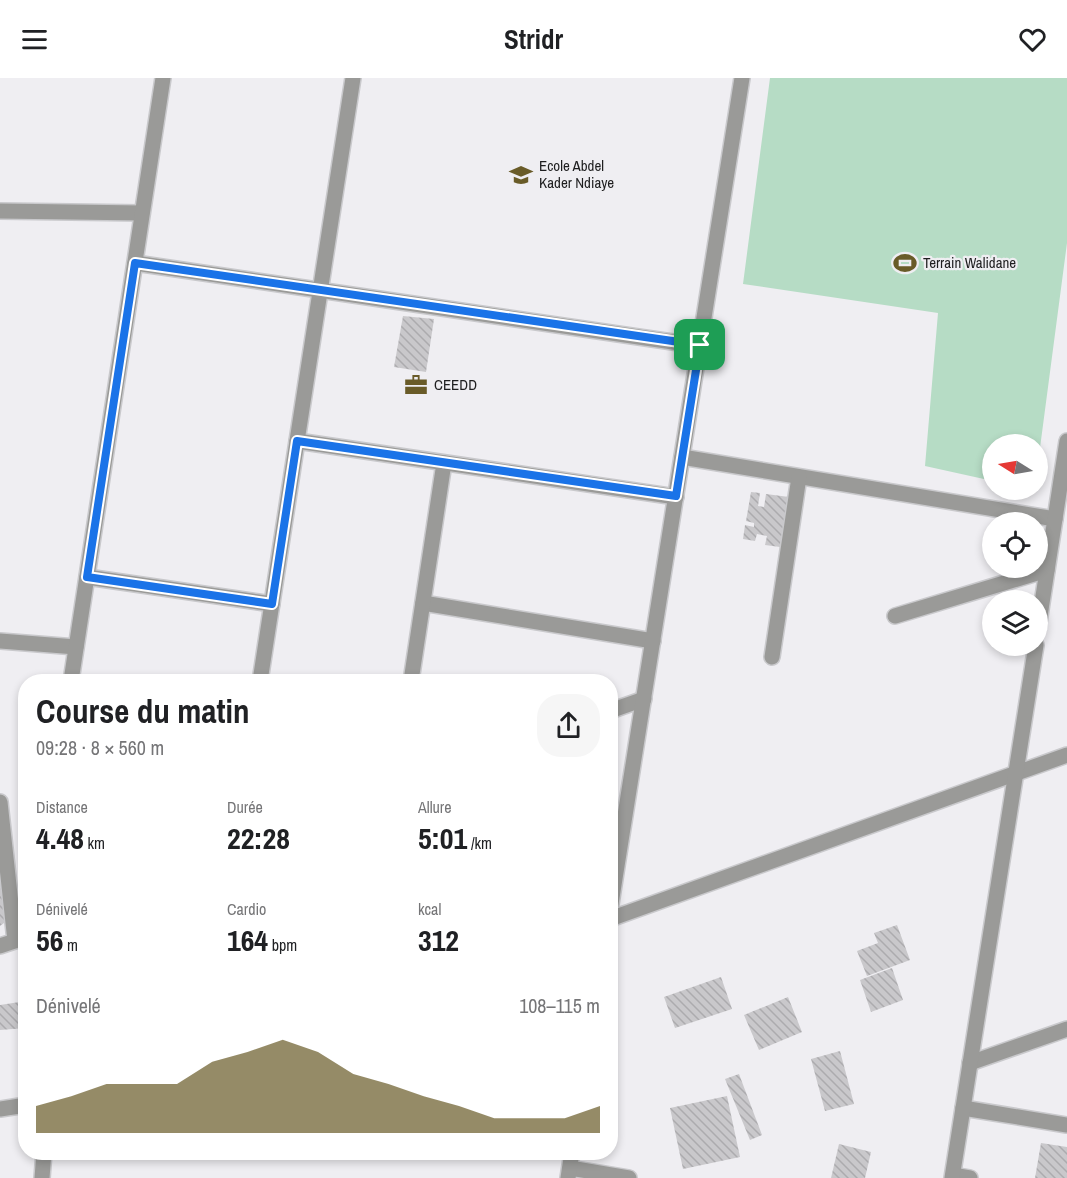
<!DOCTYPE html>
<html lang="fr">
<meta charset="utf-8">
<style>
body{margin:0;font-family:"Archivo Narrow",sans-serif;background:#f6f6f6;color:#202124;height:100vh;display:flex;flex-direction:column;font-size:22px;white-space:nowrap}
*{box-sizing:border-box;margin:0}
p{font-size:20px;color:#757577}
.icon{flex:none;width:33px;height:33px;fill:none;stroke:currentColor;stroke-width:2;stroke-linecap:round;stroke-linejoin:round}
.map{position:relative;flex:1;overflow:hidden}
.side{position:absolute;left:18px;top:596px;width:600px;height:486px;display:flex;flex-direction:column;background:#fff;border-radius:24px;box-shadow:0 3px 9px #0003}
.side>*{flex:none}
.needle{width:39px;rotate:281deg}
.fabs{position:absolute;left:982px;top:356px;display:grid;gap:12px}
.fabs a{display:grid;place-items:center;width:66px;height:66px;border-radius:50%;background:#fff;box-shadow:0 3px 9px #0003;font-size:30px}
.pin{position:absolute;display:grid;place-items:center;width:51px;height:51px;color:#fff;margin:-26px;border-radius:12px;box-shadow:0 3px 9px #0006}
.round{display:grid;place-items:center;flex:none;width:63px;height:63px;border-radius:24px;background:#f6f6f6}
.overview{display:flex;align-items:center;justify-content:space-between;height:102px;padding:0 18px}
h1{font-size:33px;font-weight:700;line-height:45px}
.metrics{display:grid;grid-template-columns:repeat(3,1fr);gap:9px;height:102px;padding:6px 18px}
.metrics div{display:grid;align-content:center}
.metrics b{font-size:30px;font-weight:700}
.metrics small{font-size:16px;font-weight:400}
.metrics p{font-size:16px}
.chart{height:168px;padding:12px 18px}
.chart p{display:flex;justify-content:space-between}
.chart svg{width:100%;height:108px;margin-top:6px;fill:#695b28;opacity:.7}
header{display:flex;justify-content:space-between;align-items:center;height:78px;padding:0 18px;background:#fff;font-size:27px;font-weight:700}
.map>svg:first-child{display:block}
.garden{fill:#b6dcc5}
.building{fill:url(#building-back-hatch)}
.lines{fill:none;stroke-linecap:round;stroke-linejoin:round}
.minor-casing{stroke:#c9c9cc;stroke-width:18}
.minor{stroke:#9a9a98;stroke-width:15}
.route-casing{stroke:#fff;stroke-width:12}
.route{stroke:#1a73e8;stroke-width:8}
.labels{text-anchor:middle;stroke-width:4.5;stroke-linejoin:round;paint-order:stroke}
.poi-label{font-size:15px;fill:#1e1e1f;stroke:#efeef2;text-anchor:start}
</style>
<header><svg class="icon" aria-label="menu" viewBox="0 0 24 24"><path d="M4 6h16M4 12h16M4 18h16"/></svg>Stridr<svg class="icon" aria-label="heart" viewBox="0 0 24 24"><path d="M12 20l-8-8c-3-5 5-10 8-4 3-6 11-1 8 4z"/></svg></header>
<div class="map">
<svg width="1067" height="1100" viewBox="0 0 1067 1100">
<defs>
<pattern id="building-back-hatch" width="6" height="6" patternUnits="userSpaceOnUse" patternTransform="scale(1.5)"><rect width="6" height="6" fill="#c9c8cb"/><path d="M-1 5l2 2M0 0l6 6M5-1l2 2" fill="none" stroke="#acabae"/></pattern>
</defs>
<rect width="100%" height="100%" fill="#efeef2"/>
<path class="garden" d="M770 0H1067V165L1038 385V366H993V403L925 388 938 235 743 206Z"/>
<g class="building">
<path d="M403 238 434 241 426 294 394 289Z"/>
<path d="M751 414 760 415 758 428 764 429 766 416 789 419 780 469 765 467 767 458 757 456 755 463 743 461 745 447 754 449V445L746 443Z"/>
<path d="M0 808 8 842 0 848Z"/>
<path d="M897 847 910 882 867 898 857 873 878 865 874 855Z"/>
<path d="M892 890 903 922 871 934 860 902Z"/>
<path d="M721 899 732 931 675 950 664 919Z"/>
<path d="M788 919 802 954 759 972 744 937Z"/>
<path d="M26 923V950L0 952V927Z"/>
<path d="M840 973 854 1026 825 1033 811 981Z"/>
<path d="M739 996 762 1057 750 1062 725 1001Z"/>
<path d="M727 1018 740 1079 683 1091 670 1030Z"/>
<path d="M1041 1065 1067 1069V1100H1035Z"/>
<path d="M839 1066 871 1074 865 1100H831Z"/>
</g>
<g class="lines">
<g class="minor-casing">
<g id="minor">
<path d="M0 133 142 135"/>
<path d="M135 185 700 268"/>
<path d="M297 363 676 419"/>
<path d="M682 379 1055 441"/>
<path d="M87 499 272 526"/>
<path d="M423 525 653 563"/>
<path d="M895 538 1047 492"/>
<path d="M1038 551 1067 363"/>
<path d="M0 563 76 569"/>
<path d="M772 579 799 399"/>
<path d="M71 603 163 0"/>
<path d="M260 603 353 0"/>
<path d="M411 603 444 385"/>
<path d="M610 633 644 621"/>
<path d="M0 724 15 863 0 868"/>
<path d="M610 832 742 0"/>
<path d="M610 841 1067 677"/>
<path d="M970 985 1067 951"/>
<path d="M963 1030 1067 1047"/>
<path d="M0 1031 26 1027"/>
<path d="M570 1090 629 1100"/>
<path d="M953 1097 970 1100"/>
<path d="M42 1100 44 1074"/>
<path d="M568 1100 572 1074"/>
<path d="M952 1100 1036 567"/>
</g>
</g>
<use href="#minor" class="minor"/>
</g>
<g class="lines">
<g class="route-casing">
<path id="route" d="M135 185 700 267 676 418 297 363 272 526 87 499Z"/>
</g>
<use href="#route" class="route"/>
</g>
<defs>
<g id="school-bare" transform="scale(1.8)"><path d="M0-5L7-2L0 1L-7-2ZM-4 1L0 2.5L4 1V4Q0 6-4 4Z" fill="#695b28" stroke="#efeef2" stroke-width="2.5" paint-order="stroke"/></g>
<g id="stadium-bare" transform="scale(1.8)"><path d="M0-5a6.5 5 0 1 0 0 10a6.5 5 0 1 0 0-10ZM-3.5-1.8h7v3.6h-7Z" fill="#695b28" stroke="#efeef2" stroke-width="2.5" paint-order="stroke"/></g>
<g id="office-bare" transform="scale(1.8)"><path d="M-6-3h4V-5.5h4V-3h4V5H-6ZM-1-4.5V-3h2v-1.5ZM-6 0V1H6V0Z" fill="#695b28" stroke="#efeef2" stroke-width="2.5" paint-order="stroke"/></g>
</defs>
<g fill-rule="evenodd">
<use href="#school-bare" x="521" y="97"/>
<use href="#stadium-bare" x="905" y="185"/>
<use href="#office-bare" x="416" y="307"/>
</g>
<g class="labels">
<g class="poi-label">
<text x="539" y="93">Ecole Abdel<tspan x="539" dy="17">Kader Ndiaye</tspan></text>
<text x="923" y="190">Terrain Walidane</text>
<text x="434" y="312">CEEDD</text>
</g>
</g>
</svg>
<div class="fabs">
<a><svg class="needle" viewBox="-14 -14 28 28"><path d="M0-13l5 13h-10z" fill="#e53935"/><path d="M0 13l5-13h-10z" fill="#757577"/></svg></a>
<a><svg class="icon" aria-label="locate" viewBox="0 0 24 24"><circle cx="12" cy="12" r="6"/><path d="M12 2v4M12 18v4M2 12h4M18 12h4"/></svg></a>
<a><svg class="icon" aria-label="layers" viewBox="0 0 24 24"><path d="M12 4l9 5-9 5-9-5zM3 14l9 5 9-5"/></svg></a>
</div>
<div class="pin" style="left:700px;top:267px;background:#1e9e55"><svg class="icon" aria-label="arrive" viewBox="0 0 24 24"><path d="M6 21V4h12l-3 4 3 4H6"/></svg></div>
<section class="side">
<div class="overview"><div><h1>Course du matin</h1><p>09:28 · 8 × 560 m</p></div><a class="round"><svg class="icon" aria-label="share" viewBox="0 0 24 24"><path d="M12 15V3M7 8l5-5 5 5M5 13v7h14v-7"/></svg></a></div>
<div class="metrics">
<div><p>Distance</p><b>4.48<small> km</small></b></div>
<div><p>Durée</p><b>22:28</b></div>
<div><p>Allure</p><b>5:01<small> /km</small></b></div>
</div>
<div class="metrics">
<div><p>Dénivelé</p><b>56<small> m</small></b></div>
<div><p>Cardio</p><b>164<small> bpm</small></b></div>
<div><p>kcal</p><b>312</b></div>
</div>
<div class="chart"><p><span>Dénivelé</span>108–115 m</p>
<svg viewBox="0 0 160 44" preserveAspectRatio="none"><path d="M0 44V33L10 29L20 24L30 24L40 24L50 15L60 11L70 6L80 11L90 20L100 24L110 29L120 33L130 38L140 38L150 38L160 33V44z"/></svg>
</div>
</section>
</div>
